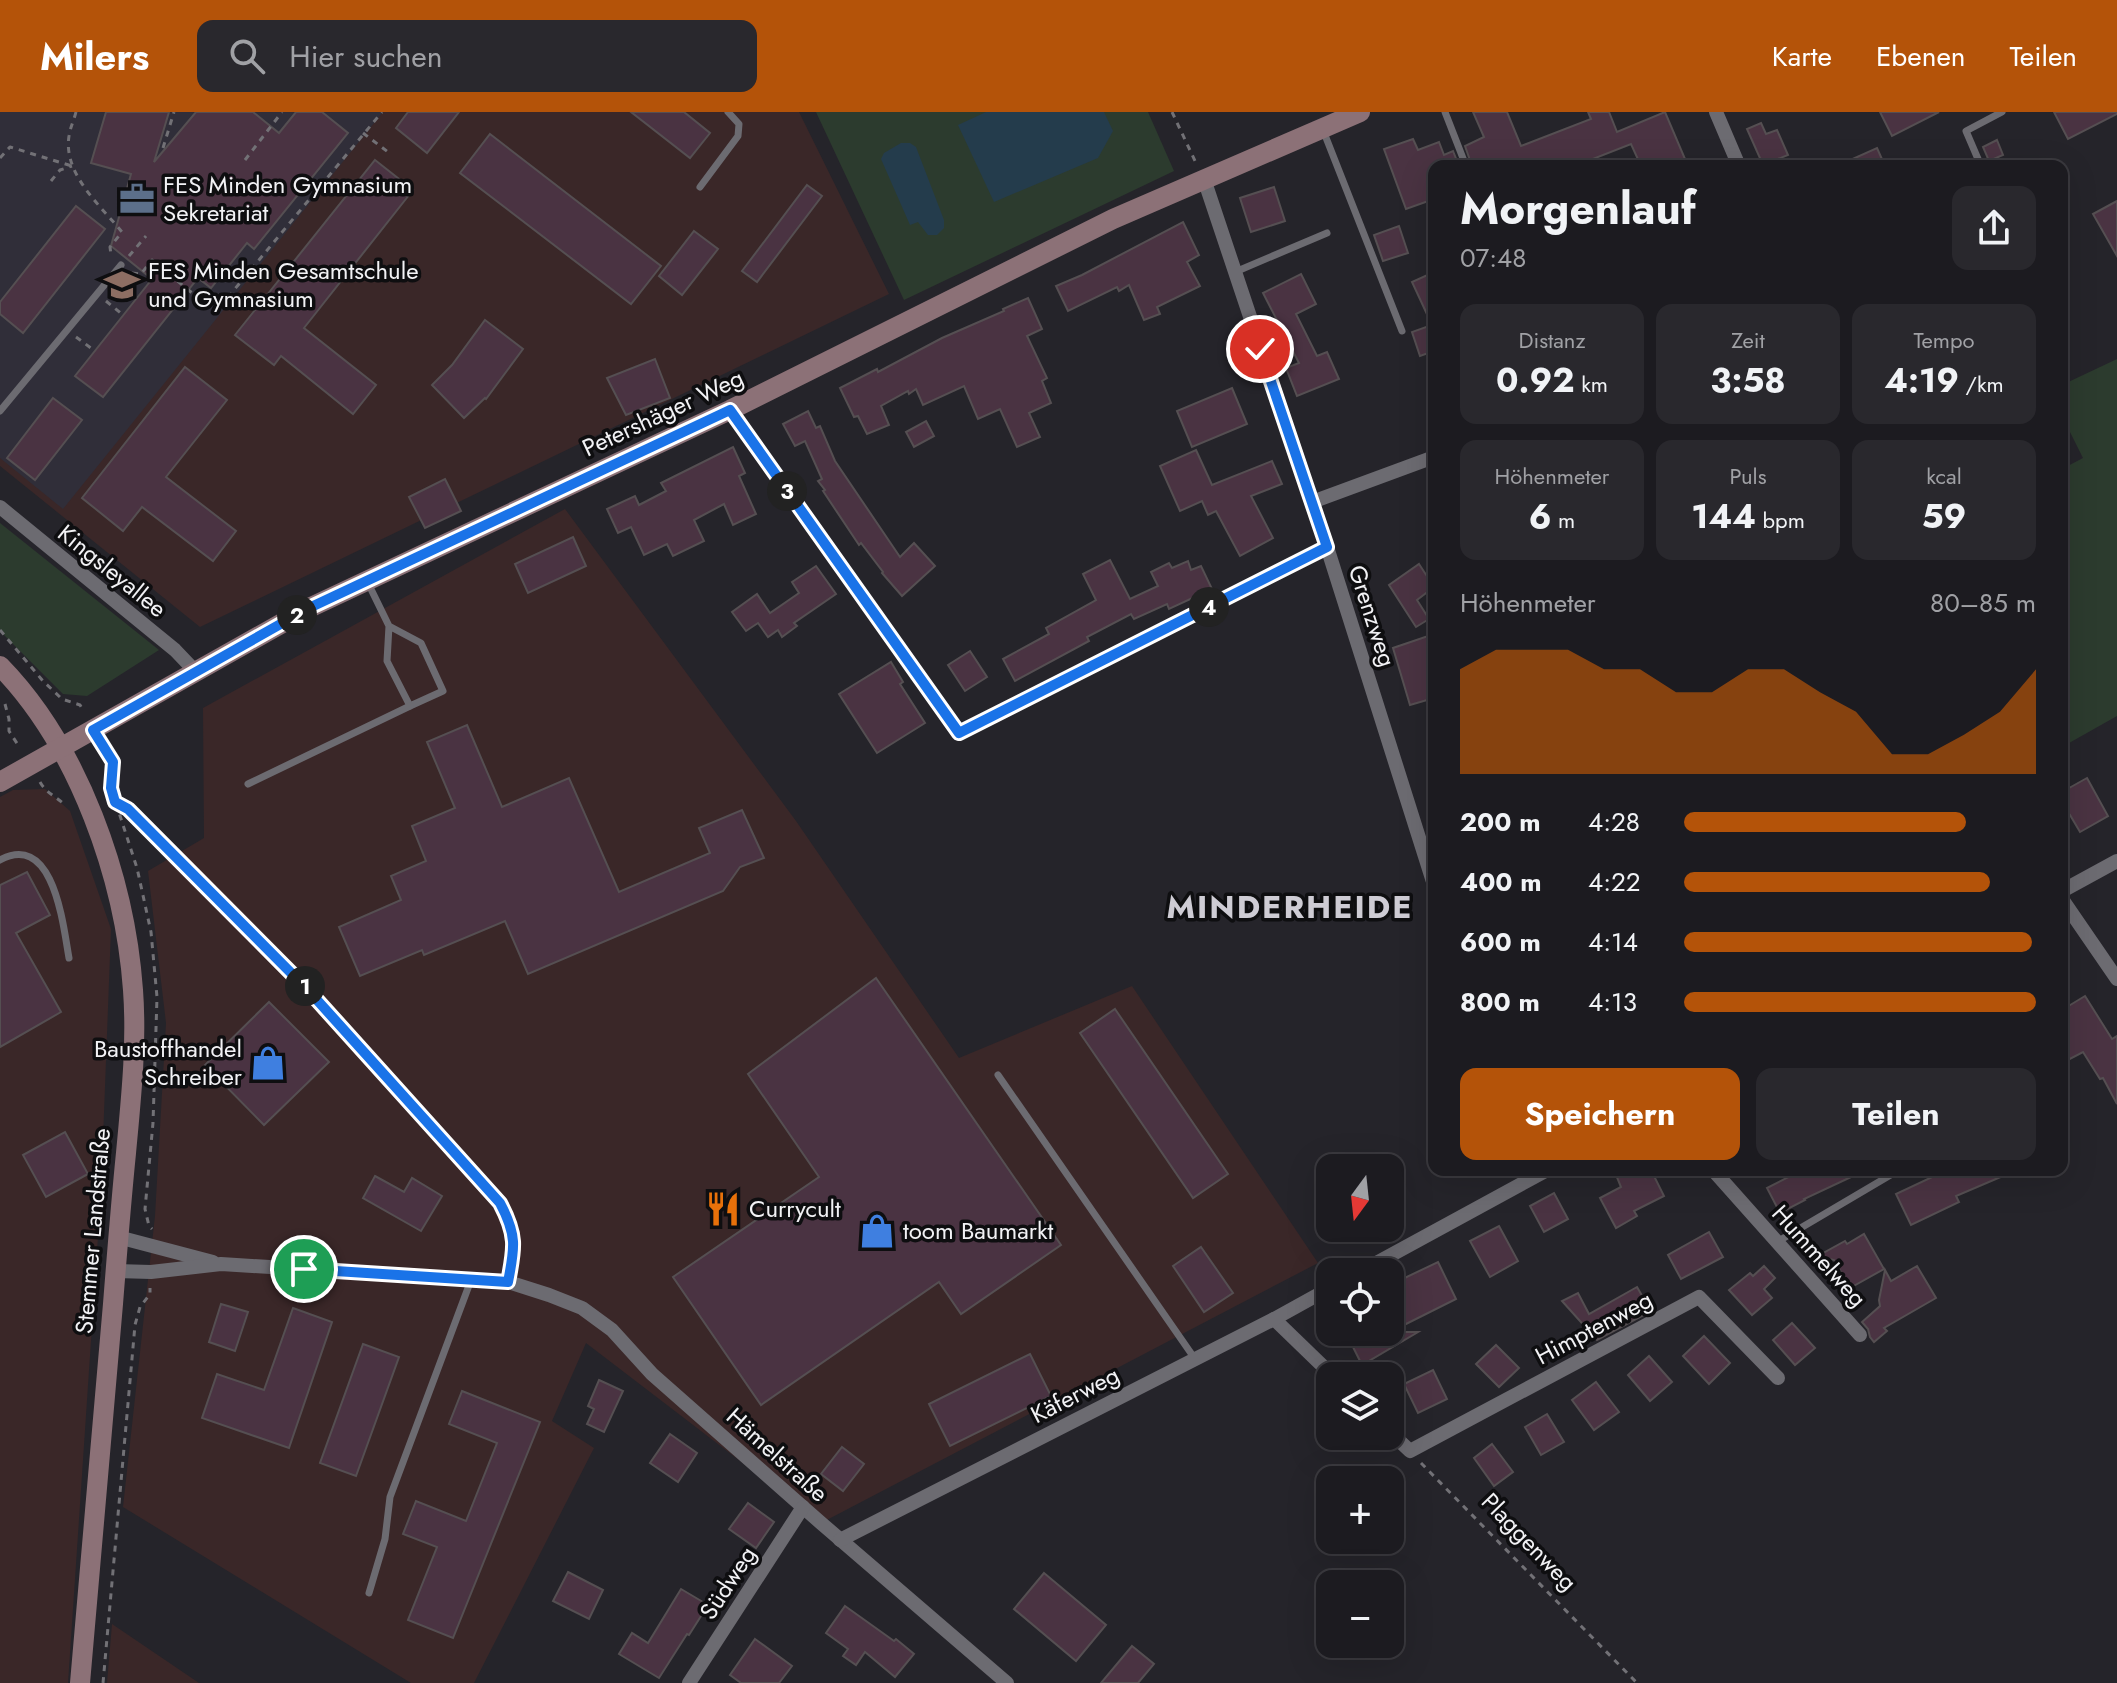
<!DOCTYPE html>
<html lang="de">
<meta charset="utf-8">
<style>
body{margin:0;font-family:Jost,sans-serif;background:#29282d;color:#f1f3f6;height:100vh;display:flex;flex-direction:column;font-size:30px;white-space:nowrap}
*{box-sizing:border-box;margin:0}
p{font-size:26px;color:#a0a1a5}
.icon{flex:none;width:44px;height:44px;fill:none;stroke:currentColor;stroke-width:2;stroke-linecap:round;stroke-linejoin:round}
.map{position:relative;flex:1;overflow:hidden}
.sheet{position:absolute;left:1428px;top:48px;width:640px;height:1016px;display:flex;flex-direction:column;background:#1c1b20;border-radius:16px;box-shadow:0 8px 32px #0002,0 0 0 2px #3a393e}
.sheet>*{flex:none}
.needle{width:52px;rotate:195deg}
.buttons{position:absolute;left:1316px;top:1042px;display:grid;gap:16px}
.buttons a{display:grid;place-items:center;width:88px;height:88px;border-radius:16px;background:#1c1b20;box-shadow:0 8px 32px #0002,0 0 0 2px #3a393e;font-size:40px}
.pin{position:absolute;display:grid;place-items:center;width:68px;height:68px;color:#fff;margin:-34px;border:4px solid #fff;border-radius:50%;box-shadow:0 2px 8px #0007}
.km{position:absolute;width:40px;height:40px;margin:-20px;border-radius:50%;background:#222;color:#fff;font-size:22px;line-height:40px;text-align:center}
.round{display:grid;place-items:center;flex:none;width:84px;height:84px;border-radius:16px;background:#29282d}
.headline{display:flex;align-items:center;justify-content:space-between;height:136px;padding:0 32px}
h1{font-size:44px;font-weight:700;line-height:60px}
.figures{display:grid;grid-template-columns:repeat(3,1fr);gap:12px;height:136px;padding:8px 32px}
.figures div{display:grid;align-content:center;border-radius:16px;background:#29282d;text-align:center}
.figures b{font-size:34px;font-weight:700}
.figures small{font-size:22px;font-weight:400}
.figures p{font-size:22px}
.chart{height:224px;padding:16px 32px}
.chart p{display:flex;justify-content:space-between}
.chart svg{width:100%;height:144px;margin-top:8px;fill:#b45309;opacity:.7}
.action{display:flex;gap:16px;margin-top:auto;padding:16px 32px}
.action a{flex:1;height:92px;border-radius:16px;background:#b45309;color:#fff;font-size:32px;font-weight:700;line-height:92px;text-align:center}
.action a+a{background:#29282d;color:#f1f3f6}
ul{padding:0 32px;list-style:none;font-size:26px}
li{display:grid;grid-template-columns:128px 96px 1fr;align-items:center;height:60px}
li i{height:20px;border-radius:10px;background:#b45309}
header{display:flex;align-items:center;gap:48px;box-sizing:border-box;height:112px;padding:0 40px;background:#b45309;color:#fff}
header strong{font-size:38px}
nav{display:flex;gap:44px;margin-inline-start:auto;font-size:28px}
.search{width:560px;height:72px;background:#29282d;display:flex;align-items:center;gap:20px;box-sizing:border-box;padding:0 28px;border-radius:16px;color:#a0a1a5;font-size:30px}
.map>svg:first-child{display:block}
.commercial{fill:#3a2728}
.built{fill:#302e39}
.green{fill:#2c3b2e}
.water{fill:#243c4c}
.building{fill:#4a3342;stroke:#554f52;stroke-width:2}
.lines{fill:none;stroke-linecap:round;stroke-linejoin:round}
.path{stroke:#727176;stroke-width:3;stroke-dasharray:6 6;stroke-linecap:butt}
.lane{stroke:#6c6b71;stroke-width:7}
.street{stroke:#6c6b71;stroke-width:14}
.secondary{stroke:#8c7177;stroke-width:20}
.route-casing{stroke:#fff;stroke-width:16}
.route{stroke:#1a73e8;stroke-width:10}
.labels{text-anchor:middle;stroke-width:7;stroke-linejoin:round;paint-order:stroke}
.poi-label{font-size:24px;fill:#f2f2f5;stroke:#0e0e10;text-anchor:start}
.street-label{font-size:24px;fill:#f2f2f5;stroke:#0e0e10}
.district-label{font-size:32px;font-weight:bold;letter-spacing:2px;fill:#ceccd4;stroke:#0e0e10}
</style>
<header>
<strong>Milers</strong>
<div class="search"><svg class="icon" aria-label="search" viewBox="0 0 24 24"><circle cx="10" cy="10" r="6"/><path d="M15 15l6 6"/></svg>Hier suchen</div>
<nav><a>Karte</a><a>Ebenen</a><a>Teilen</a></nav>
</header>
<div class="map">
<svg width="2117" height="1571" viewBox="0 0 2117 1571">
<rect width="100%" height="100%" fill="#25242a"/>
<g class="commercial">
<path d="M0 0H799L889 182 200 515 0 354Z"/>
<path d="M565 397 796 709 959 946 1132 874 1318 1151 821 1411 586 1231 552 1309 594 1336 474 1571H411L123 1395 155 1104 166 911 148 759 204 726 203 596Z"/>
<path d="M45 677 70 699 111 817 101 1080 68 1571H0V685L13 678Z"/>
<path d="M112 1512 199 1571H107Z"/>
</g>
<path class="built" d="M0 0H383L63 397 0 346Z"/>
<g class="green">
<path d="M816 0H1148L1174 59 904 188Z"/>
<path d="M2117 247V604L2062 635V357L2083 346 2062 304V273Z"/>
<path d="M0 411 159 538 87 584 63 582 0 519Z"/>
</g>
<g class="water">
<path d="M986 0H1104L1113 19 1098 46 994 90 958 13Z"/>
<path d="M901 31H910L916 35 944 108V116L937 123H928L918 110 910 113 881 47 884 41Z"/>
</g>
<g class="building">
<path d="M106 0H169L154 50 196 0H253L279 21 296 0H322L348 21 254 137 247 131 211 176 198 166 103 285 75 264 152 167 111 134 131 62 91 51Z"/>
<path d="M408 0H459L427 41 396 16Z"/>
<path d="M631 0H684L710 21 690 46Z"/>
<path d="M1473 0H1507L1521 34 1591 7 1588 0H1609L1617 20 1665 0 1688 54H1641L1631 32 1575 54H1472L1465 34 1484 25Z"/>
<path d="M1880 0H1939L1892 24Z"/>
<path d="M2054 0H2117V2L2068 27Z"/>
<path d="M1761 11 1766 22 1777 18 1788 43 1763 53 1747 17Z"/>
<path d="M490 22 661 154 631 192 460 61Z"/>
<path d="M1413 27 1418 38 1439 30 1444 43 1453 39 1459 54H1434V87L1406 97 1384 37Z"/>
<path d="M1997 28 2003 43 1989 49 1983 35Z"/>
<path d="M1877 36 1885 54H1837Z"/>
<path d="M375 48 413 78 304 216 376 273 353 302 281 244 274 253 235 223Z"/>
<path d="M807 73 822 84 757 170 742 159Z"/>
<path d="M1274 75 1285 109 1251 120 1240 86Z"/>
<path d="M2117 89V144L2093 102Z"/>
<path d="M76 94 105 117 23 221 0 202V190Z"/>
<path d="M1183 110 1199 143 1187 150 1200 174 1157 195 1160 202 1144 208 1129 173 1119 179 1117 175 1068 199 1056 174 1082 163Z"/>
<path d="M1399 114 1408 141 1383 149 1374 123Z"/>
<path d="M694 119 718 137 682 183 659 164Z"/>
<path d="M1434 160V239L1420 244 1412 220 1432 213 1412 170Z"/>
<path d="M1301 162 1316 192 1296 202 1317 244 1327 240 1339 267 1297 284 1286 256 1299 251 1263 181Z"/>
<path d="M1028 186 1042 217 1027 224 1047 266 1042 269 1051 291 1029 301 1040 325 1017 335 1000 297 978 307 964 274 923 293 916 277 909 282 908 279 881 294 889 313 867 322 858 304 854 305 840 276 877 257 878 260 942 226 1004 199 1003 197Z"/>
<path d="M485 208 523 237 486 287 485 286 464 306 432 273 452 253Z"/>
<path d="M655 247 670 286 626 303 607 266Z"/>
<path d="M185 255 227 288 166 365 236 419 213 449 142 395 123 419 82 386Z"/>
<path d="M1232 276 1247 312 1192 335 1177 299Z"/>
<path d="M53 286 82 308 35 368 7 346Z"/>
<path d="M808 299 816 316 820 314 835 349 900 445 914 431 935 454 902 484 882 461 883 460 861 431 859 433 823 379 825 378 818 369 822 367 805 329 795 334 783 312Z"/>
<path d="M926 309 934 324 914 335 906 320Z"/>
<path d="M733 335 745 361 739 364 756 402 733 413 724 392 694 408 704 429 673 444 667 432 644 443 631 415 618 421 607 397 635 384 639 393 666 379 661 371Z"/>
<path d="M1196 338 1212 373 1272 349 1282 372 1251 384 1273 426 1240 444 1216 399 1208 403 1202 389 1180 399 1160 354Z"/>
<path d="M445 367 461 399 425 416 409 385Z"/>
<path d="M573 425 586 454 528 481 515 452Z"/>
<path d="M1110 448 1130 487 1158 474 1151 460 1169 451 1172 456 1188 449 1191 458 1201 454 1212 477 1169 497 1167 492 1134 507 1131 502 1087 525 1089 529 1015 569 1003 547 1049 522 1046 516 1096 488 1083 462Z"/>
<path d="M1419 452 1434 475 1417 488 1429 507 1416 515 1389 473Z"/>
<path d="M816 454 836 482 794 511 797 514 782 525 778 518 768 525 758 511 746 519 732 500 757 482 770 501 799 481 792 470Z"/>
<path d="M1431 523 1434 533V586L1410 593 1393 536Z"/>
<path d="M970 539 987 565 965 579 948 553Z"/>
<path d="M891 550 903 570 900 572 925 611 877 641 839 582Z"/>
<path d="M467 613 502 695 569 666 619 780 710 741 699 716 742 698 764 746 740 755 723 779 528 862 505 809 424 843 422 838 360 864 339 815 401 788 391 764 426 749 412 714 455 696 427 630Z"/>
<path d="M2087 666 2108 704 2080 720 2070 703 2062 708V680Z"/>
<path d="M27 760 50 803 16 821 61 900 0 935V773Z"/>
<path d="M876 866 1061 1133 961 1202 939 1170 761 1293 673 1165 819 1065 748 962Z"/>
<path d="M2085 884 2112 927 2117 924V992L2103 966 2100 967 2083 940 2062 951V898Z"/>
<path d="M269 890 329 950 264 1013 205 953Z"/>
<path d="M1115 897 1228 1062 1193 1086 1080 921Z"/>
<path d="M65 1020 88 1062 46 1085 23 1043Z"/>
<path d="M1614 1058H1651L1664 1084 1634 1099 1637 1104 1616 1116 1600 1086 1621 1075Z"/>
<path d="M1802 1058H1866L1804 1087 1805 1088 1780 1101 1767 1076Z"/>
<path d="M1947 1058H2017L1956 1084 1959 1090 1911 1113 1896 1082Z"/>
<path d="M375 1064 404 1080 412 1066 442 1084 421 1119 363 1086Z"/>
<path d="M1554 1081 1568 1107 1544 1120 1530 1094Z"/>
<path d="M1499 1114 1518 1149 1490 1165 1470 1129Z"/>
<path d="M1709 1120 1723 1145 1681 1167 1668 1143Z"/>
<path d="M1864 1122 1884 1157 1850 1176 1839 1173 1842 1162 1834 1148 1818 1144 1845 1129 1847 1132Z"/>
<path d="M1201 1135 1233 1181 1204 1200 1173 1154Z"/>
<path d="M1438 1150 1456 1187 1390 1220H1418L1362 1253 1349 1227 1363 1220H1390V1173Z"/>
<path d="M1764 1154 1775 1166 1764 1177 1772 1186 1752 1203 1729 1178 1750 1161 1753 1164Z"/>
<path d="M1917 1154 1936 1186 1884 1216 1887 1219 1874 1230 1870 1225 1868 1217 1862 1210 1880 1194 1879 1188 1885 1158 1891 1169Z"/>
<path d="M1637 1175 1651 1199 1597 1228 1562 1189 1578 1181 1589 1202Z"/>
<path d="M221 1192 248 1200 235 1239 209 1230Z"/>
<path d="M293 1196 332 1210 289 1336 202 1306 217 1262 264 1278Z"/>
<path d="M1792 1211 1815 1236 1795 1253 1773 1228Z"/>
<path d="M1704 1224 1730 1251 1709 1272 1683 1244Z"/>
<path d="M363 1232 399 1245 356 1364 320 1351Z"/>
<path d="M1496 1233 1519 1256 1499 1275 1476 1252Z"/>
<path d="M1030 1242 1051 1284 950 1334 929 1292Z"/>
<path d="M1649 1244 1672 1270 1650 1289 1628 1263Z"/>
<path d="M1433 1258 1447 1287 1418 1301 1404 1272Z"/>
<path d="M599 1268 623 1279 604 1320 587 1312 594 1297 588 1294Z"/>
<path d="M1596 1270 1619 1300 1594 1318 1572 1288Z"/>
<path d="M462 1279 540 1310 453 1526 408 1508 437 1435 403 1422 416 1389 466 1409 497 1331 449 1312Z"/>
<path d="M1547 1302 1564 1330 1541 1343 1525 1315Z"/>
<path d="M670 1322 697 1341 678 1370 650 1351Z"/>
<path d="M1492 1332 1513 1360 1494 1374 1474 1346Z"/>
<path d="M842 1335 864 1352 843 1379 821 1362Z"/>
<path d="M748 1391 774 1410 756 1436 729 1417Z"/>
<path d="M568 1460 603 1478 589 1507 553 1489Z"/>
<path d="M1044 1461 1106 1513 1076 1549 1014 1497Z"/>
<path d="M681 1477 708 1493 689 1523 687 1522 659 1566 619 1542 632 1521 648 1531Z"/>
<path d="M845 1494 894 1529 896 1527 914 1542 895 1565 865 1540 856 1553 843 1544 848 1537 826 1521Z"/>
<path d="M755 1527 792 1554 779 1571H741L730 1563Z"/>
<path d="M1132 1534 1154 1552 1138 1571H1101Z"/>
</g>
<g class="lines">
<g class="path">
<path d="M76 0C74 8 70 16 69 24 63 62 100 93 122 120L110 135 111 143"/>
<path d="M1172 0 1196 51"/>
<path d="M363 21 388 40"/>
<path d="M163 36 174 0"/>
<path d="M0 46 10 35 72 54"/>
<path d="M245 48 282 0"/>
<path d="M51 69 60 58 72 54"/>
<path d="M129 144 146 124"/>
<path d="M132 161 141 162 152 148 203 190H224L382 0"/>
<path d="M106 189 123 203"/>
<path d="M76 225 95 239"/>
<path d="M0 518 43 569 62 587 80 593 84 600"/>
<path d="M5 592 9 607V619L20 636"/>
<path d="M103 635 113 650 111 676 137 756 151 820 157 885 153 1011 145 1097 149 1114 152 1117"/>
<path d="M40 670C46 681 57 685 66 694"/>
<path d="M117 690 128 697 297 866"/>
<path d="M1421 1351 1637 1571"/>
<path d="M103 1571 135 1213 140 1195 150 1182V1176"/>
</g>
<g class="lane">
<path d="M1445 0 1466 54"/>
<path d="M1323 18 1402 219"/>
<path d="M1981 54 1966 19 2002 0"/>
<path d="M700 75 738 24 739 12 728 0"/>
<path d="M1235 160 1327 121"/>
<path d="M0 299 121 153"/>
<path d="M368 471 389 514 387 549 410 594 443 579 421 531 389 514"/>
<path d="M248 672 410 594"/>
<path d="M0 748C54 719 63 813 69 846"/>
<path d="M998 963 1195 1247"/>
<path d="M1777 1130 1899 1058"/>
<path d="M369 1481 385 1427 390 1385 471 1168"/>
</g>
<g class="street">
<path d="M1716 0 1739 54"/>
<path d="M1204 67 1327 435 1434 773"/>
<path d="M730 298 959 621 1327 435"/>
<path d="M1312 390 1434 345"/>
<path d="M0 395 175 538 195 559"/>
<path d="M2062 779 2117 749"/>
<path d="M2062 787 2117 867"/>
<path d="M308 878 500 1091C517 1123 515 1135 508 1170"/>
<path d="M1713 1058 1860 1223"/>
<path d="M118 1125 213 1150"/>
<path d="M116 1159 151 1160 221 1152 508 1170 549 1183 582 1196 612 1218 652 1262 821 1411 1007 1571"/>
<path d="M1360 1160 1547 1058"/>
<path d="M1274 1207 1333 1264"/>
<path d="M1390 1320 1410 1339 1699 1185 1778 1266"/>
<path d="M840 1428 1274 1207 1330 1176"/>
<path d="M689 1571 803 1395"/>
</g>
<g class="secondary">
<path d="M0 554C79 635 125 766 133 878 137 932 131 987 126 1041 121 1091 117 1141 113 1192 102 1318 90 1444 80 1571"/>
<path d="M0 670 309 496 730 298 1113 107 1360 0"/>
</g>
</g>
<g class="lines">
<g class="route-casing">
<path id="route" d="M304 1157 508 1170C515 1135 517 1123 500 1091L308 878 128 697 115 690 111 676 113 650 93 618 309 496 730 298 959 621 1327 435 1260 237"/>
</g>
<use href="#route" class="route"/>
</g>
<defs>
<g id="office-bare" transform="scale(2.76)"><path d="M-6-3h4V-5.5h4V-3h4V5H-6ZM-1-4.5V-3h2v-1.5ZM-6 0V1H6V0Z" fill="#5c6f8a" stroke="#0e0e10" stroke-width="2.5" paint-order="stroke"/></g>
<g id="school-bare" transform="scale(2.76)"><path d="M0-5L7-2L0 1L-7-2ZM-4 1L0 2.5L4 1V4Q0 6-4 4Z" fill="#8d6e63" stroke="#0e0e10" stroke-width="2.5" paint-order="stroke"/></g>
<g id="shop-bare" transform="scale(2.76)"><path d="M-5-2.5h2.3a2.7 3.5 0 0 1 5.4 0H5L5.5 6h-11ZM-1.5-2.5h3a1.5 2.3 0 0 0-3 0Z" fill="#3f7fe0" stroke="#0e0e10" stroke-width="2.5" paint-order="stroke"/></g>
<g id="restaurant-bare" transform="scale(2.76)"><path d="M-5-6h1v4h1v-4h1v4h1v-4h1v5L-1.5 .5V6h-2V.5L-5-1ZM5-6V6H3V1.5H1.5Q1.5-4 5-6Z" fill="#e8710a" stroke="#0e0e10" stroke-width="2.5" paint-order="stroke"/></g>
</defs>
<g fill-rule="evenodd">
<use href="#office-bare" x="137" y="87"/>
<use href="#school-bare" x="122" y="173"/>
<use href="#shop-bare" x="268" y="951"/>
<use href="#restaurant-bare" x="723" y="1097"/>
<use href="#shop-bare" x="877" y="1119"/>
</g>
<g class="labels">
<g class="poi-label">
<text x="163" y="81">FES Minden Gymnasium<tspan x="163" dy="28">Sekretariat</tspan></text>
<text x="148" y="167">FES Minden Gesamtschule<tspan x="148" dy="28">und Gymnasium</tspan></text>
<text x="242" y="945" text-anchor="end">Baustoffhandel<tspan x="242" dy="28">Schreiber</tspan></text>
<text x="749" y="1105">Currycult</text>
<text x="903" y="1127">toom Baumarkt</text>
</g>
<g class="street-label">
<text transform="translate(663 301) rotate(-25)" y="8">Petershäger Weg</text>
<text transform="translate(112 459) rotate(39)" y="8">Kingsleyallee</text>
<text transform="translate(1372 504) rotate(72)" y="8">Grenzweg</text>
<text transform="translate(93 1119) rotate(-85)" y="8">Stemmer Landstraße</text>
<text transform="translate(1819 1144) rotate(48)" y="8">Hummelweg</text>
<text transform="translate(1594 1216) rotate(-28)" y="8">Himptenweg</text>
<text transform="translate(1075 1283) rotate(-27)" y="8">Käferweg</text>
<text transform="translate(777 1343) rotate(42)" y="8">Hämelstraße</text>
<text transform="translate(1529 1430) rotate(46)" y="8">Plaggenweg</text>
<text transform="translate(728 1471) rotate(-57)" y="8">Südweg</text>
</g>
<g class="district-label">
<text x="1290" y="806">MINDERHEIDE</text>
</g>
</g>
</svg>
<div class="buttons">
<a><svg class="needle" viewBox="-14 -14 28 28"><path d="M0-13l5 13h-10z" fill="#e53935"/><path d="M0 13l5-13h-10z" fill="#a0a1a5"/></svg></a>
<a><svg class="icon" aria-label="locate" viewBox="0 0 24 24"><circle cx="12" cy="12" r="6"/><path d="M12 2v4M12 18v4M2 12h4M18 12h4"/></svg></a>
<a><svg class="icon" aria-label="layers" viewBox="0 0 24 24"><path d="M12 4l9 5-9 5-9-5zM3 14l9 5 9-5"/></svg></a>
<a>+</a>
<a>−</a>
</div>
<div class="pin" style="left:304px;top:1157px;background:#1e9e55"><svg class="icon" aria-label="arrive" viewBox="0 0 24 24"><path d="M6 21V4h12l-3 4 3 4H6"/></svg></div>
<div class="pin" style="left:1260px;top:237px;background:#d93025"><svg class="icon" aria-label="check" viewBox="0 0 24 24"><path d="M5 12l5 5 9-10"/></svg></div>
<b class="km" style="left:305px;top:874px">1</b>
<b class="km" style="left:297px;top:503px">2</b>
<b class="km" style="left:787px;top:379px">3</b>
<b class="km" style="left:1209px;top:495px">4</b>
<section class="sheet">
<div class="headline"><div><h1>Morgenlauf</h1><p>07:48</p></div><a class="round"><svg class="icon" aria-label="share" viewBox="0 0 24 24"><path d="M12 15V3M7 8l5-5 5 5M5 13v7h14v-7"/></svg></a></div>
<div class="figures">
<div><p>Distanz</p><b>0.92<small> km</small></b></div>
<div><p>Zeit</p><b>3:58</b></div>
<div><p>Tempo</p><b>4:19<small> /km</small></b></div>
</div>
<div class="figures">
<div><p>Höhenmeter</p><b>6<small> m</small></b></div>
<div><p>Puls</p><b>144<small> bpm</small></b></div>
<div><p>kcal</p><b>59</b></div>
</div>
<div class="chart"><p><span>Höhenmeter</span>80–85 m</p>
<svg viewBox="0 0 160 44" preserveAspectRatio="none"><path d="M0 44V12L10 6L20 6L30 6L40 12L50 12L60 19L70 19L80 12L90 12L100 19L110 25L120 38L130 38L140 32L150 25L160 12V44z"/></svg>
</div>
<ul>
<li><b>200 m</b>4:28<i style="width:80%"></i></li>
<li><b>400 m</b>4:22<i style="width:87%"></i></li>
<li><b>600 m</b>4:14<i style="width:99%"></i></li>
<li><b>800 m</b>4:13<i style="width:100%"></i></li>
</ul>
<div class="action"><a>Speichern</a><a>Teilen</a></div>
</section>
</div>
